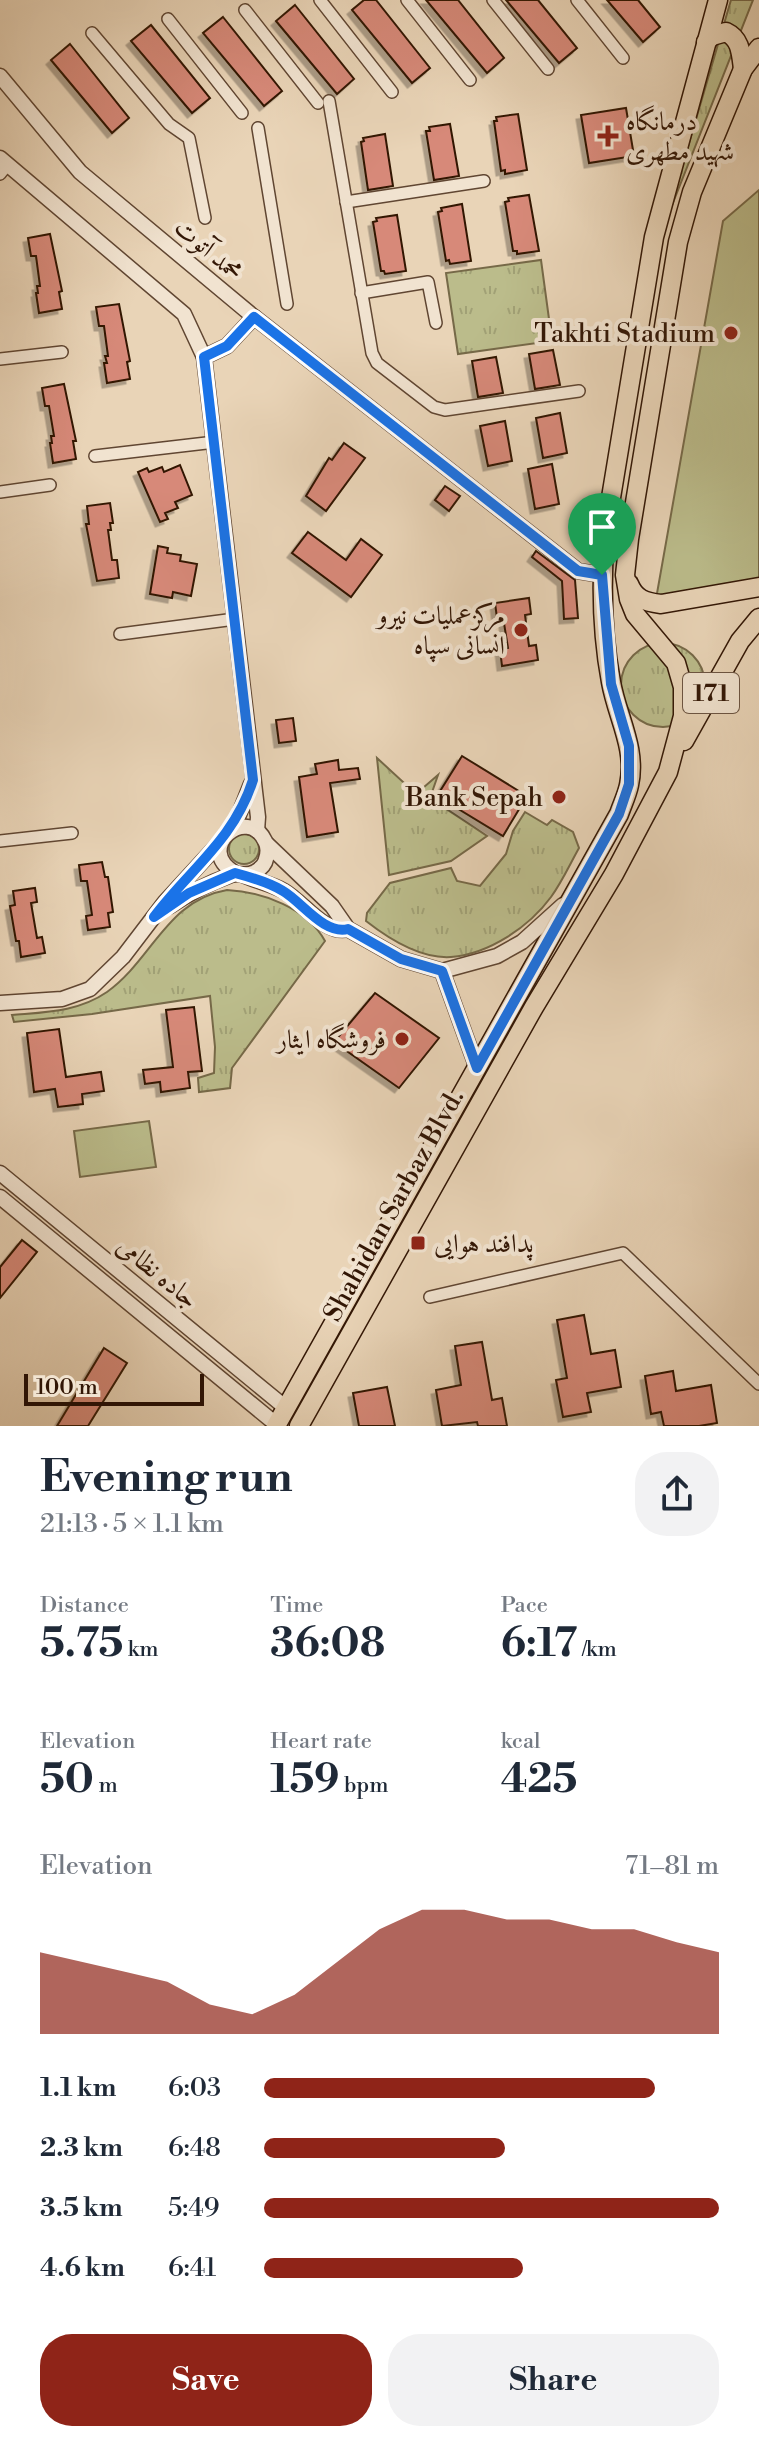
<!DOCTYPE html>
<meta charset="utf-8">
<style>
body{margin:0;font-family:"Libre Bodoni",Amiri,serif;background:#f2f2f3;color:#1f2937;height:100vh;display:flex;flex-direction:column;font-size:30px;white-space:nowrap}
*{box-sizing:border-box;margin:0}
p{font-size:26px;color:#747a83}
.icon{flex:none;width:44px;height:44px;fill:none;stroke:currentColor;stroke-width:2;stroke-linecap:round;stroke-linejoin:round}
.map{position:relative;height:1426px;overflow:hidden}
.side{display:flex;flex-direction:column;background:#fff;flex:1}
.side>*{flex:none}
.scale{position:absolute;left:24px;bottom:20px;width:180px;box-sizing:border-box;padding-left:8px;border:4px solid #321605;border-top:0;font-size:22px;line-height:28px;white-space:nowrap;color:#321605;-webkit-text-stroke:6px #f1e3d0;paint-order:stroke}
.pin{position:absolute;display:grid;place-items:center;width:68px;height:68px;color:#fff;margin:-82px -34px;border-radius:50% 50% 50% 0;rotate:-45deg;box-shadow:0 0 8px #0007}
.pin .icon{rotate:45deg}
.round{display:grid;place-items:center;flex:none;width:84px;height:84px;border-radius:32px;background:#f2f2f3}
.overview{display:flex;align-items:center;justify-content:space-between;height:136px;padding:0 40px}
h1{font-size:44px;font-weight:700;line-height:60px}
.metrics{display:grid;grid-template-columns:repeat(3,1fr);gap:12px;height:136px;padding:8px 40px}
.metrics div{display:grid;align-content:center}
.metrics b{font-size:40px;font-weight:700}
.metrics small{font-size:22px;font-weight:400}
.metrics p{font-size:22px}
.chart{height:224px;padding:16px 40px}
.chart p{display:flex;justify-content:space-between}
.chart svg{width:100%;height:144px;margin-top:8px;fill:#8f2418;opacity:.7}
.primary-button{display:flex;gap:16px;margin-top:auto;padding:16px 40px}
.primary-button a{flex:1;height:92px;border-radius:32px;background:#8f2418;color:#fff;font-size:32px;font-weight:700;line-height:92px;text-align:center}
.primary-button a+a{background:#f2f2f3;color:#1f2937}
ul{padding:0 40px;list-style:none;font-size:26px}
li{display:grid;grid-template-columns:128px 96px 1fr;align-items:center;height:60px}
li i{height:20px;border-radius:10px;background:#8f2418}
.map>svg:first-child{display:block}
.grass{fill:url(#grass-tufts);stroke:#766948;stroke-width:2}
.garden{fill:#bbbc8b;stroke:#766948;stroke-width:2}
.building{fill:#d78979;stroke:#321605;stroke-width:2;filter:url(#shadow)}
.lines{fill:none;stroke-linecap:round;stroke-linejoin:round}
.minor-casing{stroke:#604632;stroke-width:14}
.tertiary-casing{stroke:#604632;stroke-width:17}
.primary-casing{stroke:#321605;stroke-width:21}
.minor{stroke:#f1e3d0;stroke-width:11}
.tertiary{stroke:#f1e3d0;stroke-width:14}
.primary{stroke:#e9d4b7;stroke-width:18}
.route-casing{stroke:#fff;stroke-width:16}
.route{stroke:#1a73e8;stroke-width:10}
.poi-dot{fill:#8f2418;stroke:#f1e3d0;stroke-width:3}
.labels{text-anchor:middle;stroke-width:8;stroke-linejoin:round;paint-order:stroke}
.shield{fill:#f1e3d0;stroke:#6b5442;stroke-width:2}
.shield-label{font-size:24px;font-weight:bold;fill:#321605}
.poi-label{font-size:26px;fill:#321605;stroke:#f1e3d0;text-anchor:end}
.street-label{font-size:26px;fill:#321605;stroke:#f1e3d0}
</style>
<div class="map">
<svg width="759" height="1426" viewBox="0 0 759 1426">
<defs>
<pattern id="grass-tufts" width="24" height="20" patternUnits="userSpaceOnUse" patternTransform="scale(2)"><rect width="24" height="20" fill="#bbbc8b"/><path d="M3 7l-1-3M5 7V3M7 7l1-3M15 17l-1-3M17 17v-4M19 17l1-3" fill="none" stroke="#a1a176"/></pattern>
<filter id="shadow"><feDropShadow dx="-4.5" dy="4.5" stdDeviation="0" flood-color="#0004"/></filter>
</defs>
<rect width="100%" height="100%" fill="#e9d4b7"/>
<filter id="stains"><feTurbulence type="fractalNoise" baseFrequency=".0025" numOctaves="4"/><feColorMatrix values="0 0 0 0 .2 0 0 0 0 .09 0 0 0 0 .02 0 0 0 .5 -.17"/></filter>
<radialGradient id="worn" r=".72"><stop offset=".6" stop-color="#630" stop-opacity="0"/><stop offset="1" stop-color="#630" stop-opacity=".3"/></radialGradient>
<g class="grass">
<path d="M731 0H753L667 218Z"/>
<path d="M541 260 552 341 458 354 446 273Z"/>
<circle cx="663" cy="685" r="42"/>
<path d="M377 758 416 794 438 775 430 798 487 836 451 861 389 875Z"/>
<path d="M525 812 547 825 552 820 573 832 579 848C570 864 562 882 551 897 529 927 489 954 451 957 421 959 389 939 366 921L367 913 390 883 451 868 457 881 480 886 506 854 513 831Z"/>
<circle cx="244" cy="849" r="15"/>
<path d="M227 890C263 892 307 908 325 941L232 1068 230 1088 199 1092 198 1078 214 1073 215 1047 210 996 92 1014 14 1022 12 1015C45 1012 78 1012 107 992 152 960 167 900 227 890Z"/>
</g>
<g class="garden">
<path d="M759 190V580L656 599 723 221Z"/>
<path d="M149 1121 156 1167 80 1177 74 1131Z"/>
</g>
<g class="building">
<path d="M364 0H376L430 68 412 83 352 10Z"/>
<path d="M426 0H458L504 58 487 73Z"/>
<path d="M506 0H538L577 48 559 63Z"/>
<path d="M607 0H638L660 27 643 42Z"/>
<path d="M295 5 354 79 337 94 276 21Z"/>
<path d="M223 17 282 91 264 106 203 33Z"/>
<path d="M151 25 210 98 192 113 131 41Z"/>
<path d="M70 44 129 118 112 133 51 60Z"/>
<path d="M626 108 634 156 589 163 581 115Z"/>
<path d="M518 114 527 170 505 174V170L501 171 494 121H497L496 117Z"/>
<path d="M450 124 459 176 434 180 426 131H430L429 127Z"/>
<path d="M385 134 393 186 368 190 361 142 364 141 363 138Z"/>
<path d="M529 195 539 251 517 254V251H513L505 202 509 201 508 198Z"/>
<path d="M462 204 471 261 450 264 449 260 446 261 438 212 442 211 441 208Z"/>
<path d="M397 215 406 271 385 274 384 271H381L373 222 377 221 376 218Z"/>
<path d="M50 234 62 291 59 292 62 309 39 313 36 293H38L37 286H40L36 256H31L28 238Z"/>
<path d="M119 304 130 361 127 362 130 379 107 383 104 363H107L105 356H108L104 326H99L96 307Z"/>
<path d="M553 350 560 385 535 389 529 354Z"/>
<path d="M496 357 503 393 478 397 472 361Z"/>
<path d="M64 384 76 441H73L76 459 53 463 50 443H52L51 436H54L49 406H45L42 388Z"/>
<path d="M560 413 567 453 543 458 536 418Z"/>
<path d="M505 421 512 461 488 466 480 426Z"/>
<path d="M344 443 365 458 326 511 306 496 329 458 332 460Z"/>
<path d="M552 464 559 504 535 509 528 469Z"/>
<path d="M180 465 192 495 175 502 178 508 165 513 168 519 160 522 138 472 147 468 149 472 162 467 164 472Z"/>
<path d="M445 486 460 496 449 511 435 500Z"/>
<path d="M110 503 113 523H110L111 530H108L112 560H117L119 578 97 581 86 524H89L87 506Z"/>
<path d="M308 532 346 560 361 539 382 555 351 597 292 553Z"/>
<path d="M158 546 168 548 167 553 181 555 180 561 197 564 191 596 173 592 172 598 150 594Z"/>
<path d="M536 551 575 580 578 618 564 619 562 581 532 557Z"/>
<path d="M529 598 531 614 525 615 529 646 536 645 538 660 502 666 500 649 508 648 503 617 497 618 495 603Z"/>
<path d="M293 718 296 741 279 743 276 720Z"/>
<path d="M462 756 527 796 503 836 437 796Z"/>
<path d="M338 760 339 770 358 768 360 779 330 783 338 832 307 837 299 777 317 774 315 764Z"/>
<path d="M102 862 105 877H108L113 912 108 913 110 927 88 930 86 916 92 915 87 881H81L79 865Z"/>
<path d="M35 888 37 902 31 903 37 938 42 937 45 953 21 957 19 941H16L10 906 15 905 13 891Z"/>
<path d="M375 993 439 1038 399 1088 334 1042Z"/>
<path d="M194 1007 202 1071 188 1072 190 1088 161 1092 160 1082 145 1084 143 1070 173 1067 166 1010Z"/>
<path d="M59 1029 66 1077 101 1072 104 1091 82 1094 83 1104 58 1107 55 1089 34 1092 27 1033Z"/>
<path d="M22 1240 37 1252 0 1298V1267Z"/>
<path d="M584 1315 591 1354 615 1350 621 1387 587 1393 591 1412 563 1417 556 1380 567 1378 557 1320Z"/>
<path d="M482 1342 492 1400 502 1398 507 1426H478L477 1422 442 1426 436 1390 461 1385 455 1346Z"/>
<path d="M104 1348 127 1363 88 1426H57Z"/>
<path d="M673 1371 676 1391 711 1385 717 1423 699 1426H664L661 1412 651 1414 645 1376Z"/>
<path d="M387 1387 395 1426H359L353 1393Z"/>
</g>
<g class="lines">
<g class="minor-casing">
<g id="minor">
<path d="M320 0 392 92"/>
<path d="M407 0 470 80"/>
<path d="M493 0 548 69"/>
<path d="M577 0 623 58"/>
<path d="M245 10 318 103"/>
<path d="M168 19 242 113"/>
<path d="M92 33 169 124 189 138 205 218"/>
<path d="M329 101 372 353 377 363 434 407 445 410 579 391"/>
<path d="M258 128 287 304"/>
<path d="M0 174 8 164"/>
<path d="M346 202 484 181"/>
<path d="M361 293 428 282 436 323"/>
<path d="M0 359 62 352"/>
<path d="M95 456 215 442"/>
<path d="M0 492 50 485"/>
<path d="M120 634 235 619"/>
<path d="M0 841 72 833"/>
<path d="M430 1297 623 1253 759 1384"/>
</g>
</g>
<g class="tertiary-casing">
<g id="tertiary">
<path d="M0 76 80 172 254 317 578 571 602 575"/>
<path d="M0 158 184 314 204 357 258 817 257 831"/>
<path d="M204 357 227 346 254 317"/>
<path d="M227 833 238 817 251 784"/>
<path d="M267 844 332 906 348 929 401 959 442 971 497 956 522 942 563 905"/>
<path d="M243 875C256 881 272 884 284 891 303 902 325 935 348 929"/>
<path d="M170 906C189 893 209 883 231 875 239 872 246 877 255 872 260 869 265 865 266 859 268 853 268 846 265 841 248 804 193 848 235 873"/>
<path d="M442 971 477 1068"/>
<path d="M0 1003 62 999 90 989 123 957 165 902 222 840"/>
<path d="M0 1173 286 1408"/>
<path d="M0 1197 277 1425"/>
</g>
</g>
<g class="primary-casing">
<g id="primary">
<path d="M706 42 712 36 726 32C741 39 741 54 743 69"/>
<path d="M629 584C635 599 645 602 661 604L759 587"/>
<path d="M684 741 740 641 759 618"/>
<path d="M276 1426 619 814C622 805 627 795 629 785 637 748 617 717 611 682 602 634 601 583 605 534L654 237 718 0"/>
<path d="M299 1426 534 1007 614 874 668 772 683 716V687L676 663 635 614 629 599 625 575 629 539 678 242 692 192 743 69 759 48"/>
</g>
</g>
<use href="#minor" class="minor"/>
<use href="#tertiary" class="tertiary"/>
<use href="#primary" class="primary"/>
</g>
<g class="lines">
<g class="route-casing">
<path id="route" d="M254 317 578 571 602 575 611 684 629 746V784L619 814 477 1068 442 971 401 959 348 929C324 935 302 902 283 891 270 883 250 877 235 873L189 893 154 917C189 870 234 840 253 780L204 357 227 346Z"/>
</g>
<use href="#route" class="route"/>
</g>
<g class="poi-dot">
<path d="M604 124h8v8h8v8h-8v8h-8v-8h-8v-8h8z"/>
<circle cx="731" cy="333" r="8"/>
<circle cx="521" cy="630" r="8"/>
<circle cx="559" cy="797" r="8"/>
<circle cx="402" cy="1039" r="8"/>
<rect x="410" y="1235" width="16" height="16" rx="4"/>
</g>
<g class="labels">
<rect class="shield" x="683" y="673" width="56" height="40" rx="6"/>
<g class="shield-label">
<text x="711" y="701">171</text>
</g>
<g class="poi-label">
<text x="626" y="130" text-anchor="start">درمانگاه<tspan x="626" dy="30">شهید مطهری</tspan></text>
<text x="715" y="342">Takhti Stadium</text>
<text x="505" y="624">مرکزعملیات نیرو<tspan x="505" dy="30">انسانی سپاه</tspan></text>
<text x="543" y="806">Bank Sepah</text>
<text x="386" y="1048">فروشگاه ایثار</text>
<text x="434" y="1252" text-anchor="start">پدافند هوایی</text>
</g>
<g class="street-label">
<text transform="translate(209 249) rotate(40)" y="9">محمد آتوت</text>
<text transform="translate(393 1205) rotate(-61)" y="9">Shahidan Sarbaz Blvd.</text>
<text transform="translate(158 1272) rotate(39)" y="9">جاده نظامی</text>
</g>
</g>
<rect width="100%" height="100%" filter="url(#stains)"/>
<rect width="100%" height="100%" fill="url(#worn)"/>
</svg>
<div class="scale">100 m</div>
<div class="pin" style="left:602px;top:575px;background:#1e9e55"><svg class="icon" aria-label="arrive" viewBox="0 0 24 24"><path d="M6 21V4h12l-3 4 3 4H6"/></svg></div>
</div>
<section class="side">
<div class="overview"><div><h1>Evening run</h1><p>21:13 · 5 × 1.1 km</p></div><a class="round"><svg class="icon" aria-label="share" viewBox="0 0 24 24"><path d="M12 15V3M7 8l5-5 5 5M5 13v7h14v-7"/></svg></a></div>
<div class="metrics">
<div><p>Distance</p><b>5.75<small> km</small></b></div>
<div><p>Time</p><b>36:08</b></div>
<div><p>Pace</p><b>6:17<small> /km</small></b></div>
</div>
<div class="metrics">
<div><p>Elevation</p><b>50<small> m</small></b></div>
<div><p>Heart rate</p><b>159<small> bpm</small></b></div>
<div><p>kcal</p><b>425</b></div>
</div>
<div class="chart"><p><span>Elevation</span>71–81 m</p>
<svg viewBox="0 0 160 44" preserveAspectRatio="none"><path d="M0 44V19L10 22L20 25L30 28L40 35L50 38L60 32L70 22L80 12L90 6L100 6L110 9L120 9L130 12L140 12L150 16L160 19V44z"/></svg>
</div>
<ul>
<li><b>1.1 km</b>6:03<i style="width:86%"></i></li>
<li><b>2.3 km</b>6:48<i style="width:53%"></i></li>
<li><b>3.5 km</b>5:49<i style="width:100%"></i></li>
<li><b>4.6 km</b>6:41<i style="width:57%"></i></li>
</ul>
<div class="primary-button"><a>Save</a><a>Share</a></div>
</section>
